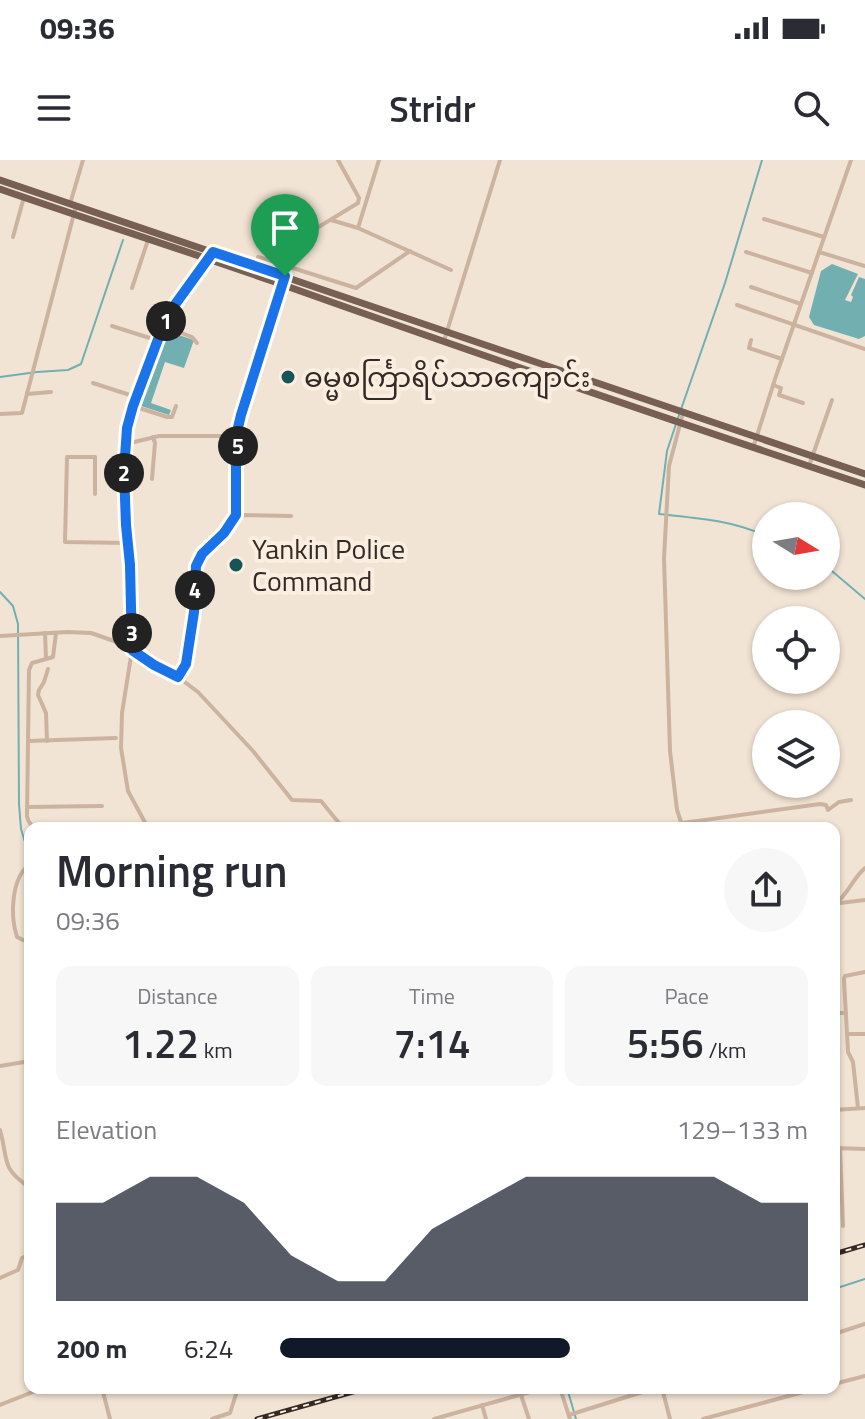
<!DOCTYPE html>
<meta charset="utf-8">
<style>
body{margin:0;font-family:"Titillium Web","Noto Sans Myanmar",sans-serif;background:#f7f7f7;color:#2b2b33;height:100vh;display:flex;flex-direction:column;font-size:30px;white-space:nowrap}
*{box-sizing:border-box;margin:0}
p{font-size:26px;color:#7c7c81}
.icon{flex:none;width:44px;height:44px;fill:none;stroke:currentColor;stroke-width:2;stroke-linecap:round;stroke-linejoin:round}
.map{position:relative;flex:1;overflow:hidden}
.details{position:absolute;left:24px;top:662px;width:816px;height:572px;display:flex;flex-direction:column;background:#fff;border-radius:16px;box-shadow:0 2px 6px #0004}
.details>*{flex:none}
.needle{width:52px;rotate:101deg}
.fabs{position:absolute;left:752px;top:342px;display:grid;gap:16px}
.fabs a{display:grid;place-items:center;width:88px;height:88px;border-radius:50%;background:#fff;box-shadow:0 2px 6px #0004;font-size:40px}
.pin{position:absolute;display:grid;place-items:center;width:68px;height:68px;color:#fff;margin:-82px -34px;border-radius:50% 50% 50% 0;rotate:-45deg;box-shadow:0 0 8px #0007}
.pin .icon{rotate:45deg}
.km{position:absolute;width:40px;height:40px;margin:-20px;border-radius:50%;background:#222;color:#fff;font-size:22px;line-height:40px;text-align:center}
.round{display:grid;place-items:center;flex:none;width:84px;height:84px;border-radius:42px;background:#f7f7f7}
.head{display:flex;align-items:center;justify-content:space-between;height:136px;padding:0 32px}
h1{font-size:44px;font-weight:600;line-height:60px}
.stats{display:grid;grid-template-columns:repeat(3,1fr);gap:12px;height:136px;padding:8px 32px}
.stats div{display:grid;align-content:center;border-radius:16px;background:#f7f7f7;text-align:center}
.stats b{font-size:40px;font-weight:600}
.stats small{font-size:22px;font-weight:400}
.stats p{font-size:22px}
.chart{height:224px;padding:16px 32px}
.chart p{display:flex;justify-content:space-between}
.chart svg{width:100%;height:144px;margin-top:8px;fill:#111827;opacity:.7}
ul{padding:0 32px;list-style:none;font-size:26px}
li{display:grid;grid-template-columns:128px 96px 1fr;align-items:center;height:60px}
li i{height:20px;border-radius:10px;background:#111827}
.status{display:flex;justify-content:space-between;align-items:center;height:56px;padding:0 40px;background:#fff;direction:ltr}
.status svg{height:22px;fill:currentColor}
header{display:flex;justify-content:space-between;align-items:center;height:104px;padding:0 32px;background:#fff;font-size:36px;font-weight:600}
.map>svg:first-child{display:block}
.water{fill:#72afb1}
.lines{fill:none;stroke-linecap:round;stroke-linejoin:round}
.stream{stroke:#72afb1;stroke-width:2}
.minor{stroke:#cbb3a0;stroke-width:4}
.primary{stroke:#775f53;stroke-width:7}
.rail-casing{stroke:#342924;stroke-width:5}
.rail{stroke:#faeee1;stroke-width:2;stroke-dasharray:6;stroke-linecap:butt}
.route-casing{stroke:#fff;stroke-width:16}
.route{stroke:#1a73e8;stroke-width:10}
.poi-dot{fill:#175458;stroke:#faeee1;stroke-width:3}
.labels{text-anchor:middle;stroke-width:8;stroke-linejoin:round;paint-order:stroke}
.poi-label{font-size:28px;fill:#342924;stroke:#faeee1;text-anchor:start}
</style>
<div class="status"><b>09:36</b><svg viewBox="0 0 49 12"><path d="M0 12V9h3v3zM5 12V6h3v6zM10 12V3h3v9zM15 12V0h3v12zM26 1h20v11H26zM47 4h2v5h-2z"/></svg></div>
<header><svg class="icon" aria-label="menu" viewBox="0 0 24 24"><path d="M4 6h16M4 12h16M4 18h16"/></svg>Stridr<svg class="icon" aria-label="search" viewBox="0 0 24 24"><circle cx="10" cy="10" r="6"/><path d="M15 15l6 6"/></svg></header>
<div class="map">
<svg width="865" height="1259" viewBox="0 0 865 1259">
<rect width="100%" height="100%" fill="#f2e4d4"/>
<g class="water">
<path d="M832 104 858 114 845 140 851 142 853 137 851 135 859 117 865 119V176L859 179 814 165 809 157 821 111Z"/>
<path d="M163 170 194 180 184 208 165 202 151 243 171 250 169 255 138 245Z"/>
</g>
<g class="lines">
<g class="stream">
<path d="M0 217 37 212 68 210 81 204 123 80"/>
<path d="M678 258 725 123 762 0"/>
<path d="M676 264 667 291 659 354C696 358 733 360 766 376"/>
<path d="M826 406 865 439"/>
<path d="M0 432 13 446 18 464 19 644 21 669 30 698"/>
<path d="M834 1129 865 1119"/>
<path d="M567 1228 576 1259"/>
</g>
<g class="minor">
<path d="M379 0 358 68 451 110"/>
<path d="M70 44 83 0"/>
<path d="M764 59 824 77"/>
<path d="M331 60 358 68"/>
<path d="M13 77 24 37"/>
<path d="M746 92 812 113"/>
<path d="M819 92 865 106"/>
<path d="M258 97 356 128 410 91"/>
<path d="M266 99 358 43 359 38 338 0"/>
<path d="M751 127 801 144"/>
<path d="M132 128 148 80"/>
<path d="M737 145 865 189"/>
<path d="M112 166 156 180"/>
<path d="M163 166 192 177 197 183"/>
<path d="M751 180 749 188 782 199"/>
<path d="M444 181 500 0"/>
<path d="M93 223 136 237"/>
<path d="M773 225 781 228 779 235 803 243"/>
<path d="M27 234 51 232"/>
<path d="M133 246 167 257H172L176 246"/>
<path d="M683 253 669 306 664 398 670 591 677 650 683 668"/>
<path d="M0 254 22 253 76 46"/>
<path d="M126 284 159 276H236"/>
<path d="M753 288 776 216 851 0"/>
<path d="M809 306 832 240"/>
<path d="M152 319 155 283 153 277"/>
<path d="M95 334V297H67L65 382 128 383"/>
<path d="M236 355V276L241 255 283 125"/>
<path d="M45 473 46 499"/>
<path d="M0 476 67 472 91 473 117 482 132 490 154 505 178 517 198 532 253 591 292 640 321 641 343 668"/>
<path d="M178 517 186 504 194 452 196 406 202 394 226 371 236 355 291 356"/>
<path d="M28 581 116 578"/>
<path d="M47 581 46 553 38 535 39 530 44 522 48 509"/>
<path d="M27 647 102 646"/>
<path d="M683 663 820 644 826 645 828 650 839 642 851 640"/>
<path d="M33 668 28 660 27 656 29 510 32 503 53 497 56 473"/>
<path d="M148 668 128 631 121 588 122 553 132 490 130 405 124 311 127 268 133 246 163 166 174 146 209 99"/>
<path d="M30 704C11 718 10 755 17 777L23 780 30 781"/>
<path d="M840 743 865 740"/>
<path d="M834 745C848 735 852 719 865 708"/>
<path d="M834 853H846"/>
<path d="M848 874H865"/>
<path d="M26 901 30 967"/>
<path d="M0 906 30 901"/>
<path d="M858 948 853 902 848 892 844 819 845 816 865 812"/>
<path d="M834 950 865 948"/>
<path d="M0 970C9 1002 0 1007 30 1028"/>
<path d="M834 988 865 989"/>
<path d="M840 988 843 1066"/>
<path d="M0 1118 18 1110 22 1098 30 1094"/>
<path d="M834 1174 865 1164"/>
<path d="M834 1224 865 1216"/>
<path d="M102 1228 110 1259"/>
<path d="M560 1228 570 1259"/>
<path d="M662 1228 670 1259"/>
<path d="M521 1235 529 1259"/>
<path d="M0 1245 43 1228"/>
<path d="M482 1245 486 1259"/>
<path d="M569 1255 655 1228"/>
<path d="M212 1259 230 1253 238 1228"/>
<path d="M434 1259 544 1228"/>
<path d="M703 1259 818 1228"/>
</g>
<g class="primary">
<path d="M0 20 865 314"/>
<path d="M0 29C92 61 184 90 275 122 471 192 668 259 865 325"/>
</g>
<g class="rail-casing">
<g id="rail">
<path d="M834 1094 865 1085"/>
<path d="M257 1259 367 1228"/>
</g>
</g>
<use href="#rail" class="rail"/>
</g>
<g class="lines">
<g class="route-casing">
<path id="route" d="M213 92 285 116 241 255 236 276V355L224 373 202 394 196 406 194 452 186 504 178 517 154 505 132 490 130 405 126 365 124 311 127 268 133 246 163 166 174 146Z"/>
</g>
<use href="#route" class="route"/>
</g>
<g class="poi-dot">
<circle cx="288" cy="217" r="8"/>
<circle cx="236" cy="405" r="8"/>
</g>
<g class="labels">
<g class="poi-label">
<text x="304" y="227">ဓမ္မစင်္ကြာရိပ်သာကျောင်း</text>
<text x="252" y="399">Yankin Police<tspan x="252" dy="32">Command</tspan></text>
</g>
</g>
</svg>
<div class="fabs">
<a><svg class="needle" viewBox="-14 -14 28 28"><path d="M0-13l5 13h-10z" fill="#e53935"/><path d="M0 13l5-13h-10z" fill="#7c7c81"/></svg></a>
<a><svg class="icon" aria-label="locate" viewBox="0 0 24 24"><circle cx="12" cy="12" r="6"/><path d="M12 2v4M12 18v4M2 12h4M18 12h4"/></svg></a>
<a><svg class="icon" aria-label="layers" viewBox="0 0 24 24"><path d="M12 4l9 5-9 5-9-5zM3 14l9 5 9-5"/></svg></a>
</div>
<div class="pin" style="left:285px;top:116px;background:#1e9e55"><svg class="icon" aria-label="arrive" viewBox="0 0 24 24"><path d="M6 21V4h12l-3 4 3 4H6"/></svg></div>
<b class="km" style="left:166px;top:161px">1</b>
<b class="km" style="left:124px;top:313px">2</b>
<b class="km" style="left:132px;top:473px">3</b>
<b class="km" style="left:195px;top:430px">4</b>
<b class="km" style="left:238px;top:286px">5</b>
<section class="details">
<div class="head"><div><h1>Morning run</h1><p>09:36</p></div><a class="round"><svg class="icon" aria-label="share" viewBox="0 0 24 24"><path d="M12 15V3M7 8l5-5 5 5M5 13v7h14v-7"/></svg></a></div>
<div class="stats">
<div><p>Distance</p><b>1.22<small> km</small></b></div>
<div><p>Time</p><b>7:14</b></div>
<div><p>Pace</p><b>5:56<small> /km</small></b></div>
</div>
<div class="chart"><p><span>Elevation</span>129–133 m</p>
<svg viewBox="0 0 160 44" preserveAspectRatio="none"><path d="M0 44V14L10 14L20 6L30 6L40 14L50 30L60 38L70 38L80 22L90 14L100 6L110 6L120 6L130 6L140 6L150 14L160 14V44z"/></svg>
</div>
<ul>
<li><b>200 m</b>6:24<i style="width:55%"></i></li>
</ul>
</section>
</div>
